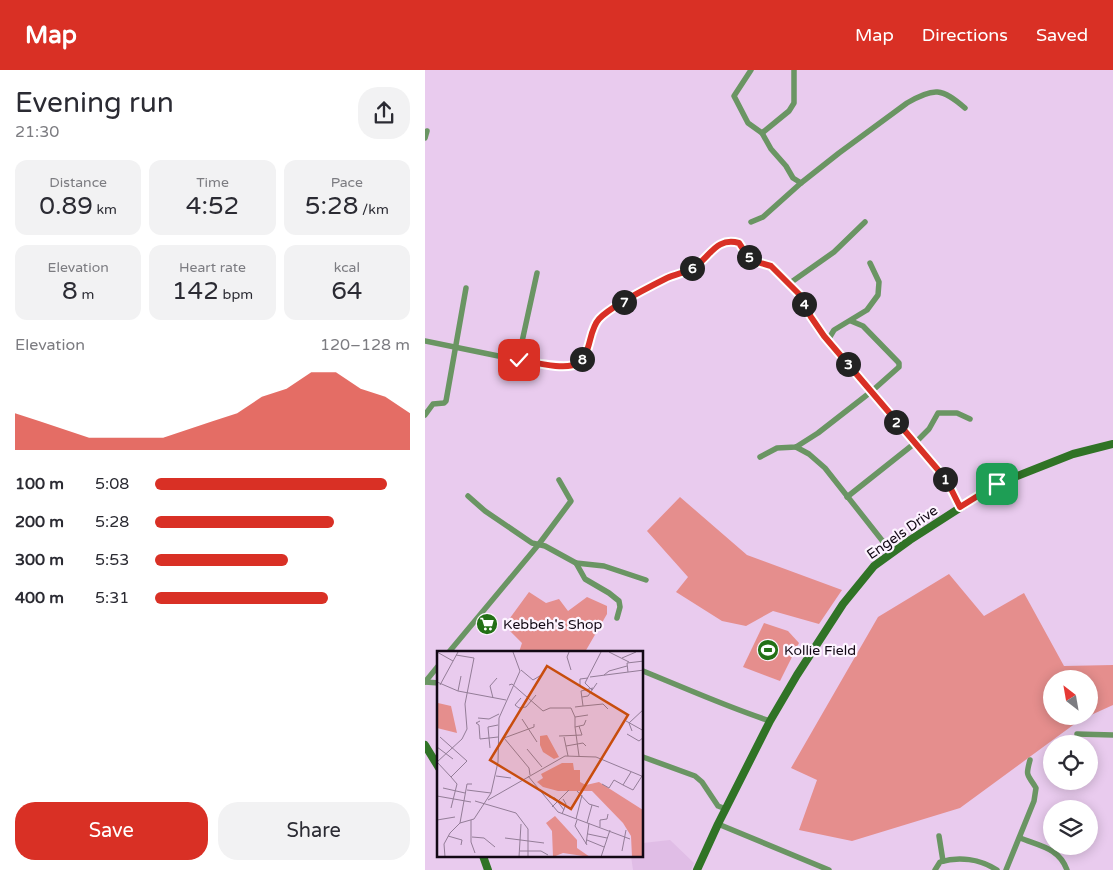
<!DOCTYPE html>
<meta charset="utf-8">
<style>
body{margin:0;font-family:"Varela Round",sans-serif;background:#f2f2f3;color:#2b2b33;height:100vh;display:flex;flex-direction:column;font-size:19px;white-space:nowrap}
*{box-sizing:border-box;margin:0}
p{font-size:16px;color:#7c7c81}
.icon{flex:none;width:28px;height:28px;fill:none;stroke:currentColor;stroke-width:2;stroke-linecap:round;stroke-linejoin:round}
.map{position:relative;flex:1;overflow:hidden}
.details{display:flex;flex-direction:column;background:#fff;width:425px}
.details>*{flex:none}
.needle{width:32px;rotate:329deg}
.fabs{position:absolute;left:618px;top:600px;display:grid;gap:10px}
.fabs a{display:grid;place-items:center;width:55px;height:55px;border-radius:50%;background:#fff;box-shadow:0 2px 12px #0003;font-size:25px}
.pin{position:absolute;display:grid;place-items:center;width:42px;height:42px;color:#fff;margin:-21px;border-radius:10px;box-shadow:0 2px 8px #0006}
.km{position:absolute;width:25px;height:25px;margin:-12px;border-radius:50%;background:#222;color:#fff;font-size:14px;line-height:25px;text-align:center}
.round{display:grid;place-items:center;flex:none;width:52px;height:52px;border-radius:20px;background:#f2f2f3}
.head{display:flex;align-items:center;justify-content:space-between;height:85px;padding:0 15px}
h1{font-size:28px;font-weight:600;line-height:38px}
.metrics{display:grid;grid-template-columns:repeat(3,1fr);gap:8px;height:85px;padding:5px 15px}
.metrics div{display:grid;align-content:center;border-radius:12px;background:#f2f2f3;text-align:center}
.metrics b{font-size:25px;font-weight:600}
.metrics small{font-size:14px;font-weight:400}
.metrics p{font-size:14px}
.chart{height:140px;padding:10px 15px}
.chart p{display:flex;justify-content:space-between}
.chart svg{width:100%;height:90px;margin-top:5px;fill:#d93025;opacity:.7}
.cta{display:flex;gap:10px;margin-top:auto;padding:10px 15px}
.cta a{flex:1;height:58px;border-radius:20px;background:#d93025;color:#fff;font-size:20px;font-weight:600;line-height:58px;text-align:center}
.cta a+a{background:#f2f2f3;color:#2b2b33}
ul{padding:0 15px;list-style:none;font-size:16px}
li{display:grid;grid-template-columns:80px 60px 1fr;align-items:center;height:38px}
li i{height:12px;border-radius:6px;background:#d93025}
header{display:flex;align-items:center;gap:30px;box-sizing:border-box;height:70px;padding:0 25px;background:#d93025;color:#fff}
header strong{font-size:24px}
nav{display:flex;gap:28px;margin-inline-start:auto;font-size:18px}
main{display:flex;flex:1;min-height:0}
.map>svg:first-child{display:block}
.built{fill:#e0bde6}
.green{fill:#e58e8d;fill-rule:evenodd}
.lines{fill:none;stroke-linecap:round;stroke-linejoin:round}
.street{stroke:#6a9563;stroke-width:5.5}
.secondary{stroke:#307326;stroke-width:8}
.route-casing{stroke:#fff;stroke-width:10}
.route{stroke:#d93025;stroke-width:6}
.labels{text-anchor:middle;stroke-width:4.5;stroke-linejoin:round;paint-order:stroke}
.street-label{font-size:14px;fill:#120814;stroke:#fdf4ff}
.poi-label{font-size:14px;fill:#120814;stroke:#fdf4ff;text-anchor:start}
.inset-road{fill:none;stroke:#937d97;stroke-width:1}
.view{fill:#c84d0d;fill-opacity:0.15;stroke:#c84d0d;stroke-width:2.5}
.inset-edge{fill:none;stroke:#120814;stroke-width:2.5}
</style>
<header>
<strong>Map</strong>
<nav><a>Map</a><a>Directions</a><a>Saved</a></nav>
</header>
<main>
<section class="details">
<div class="head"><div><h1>Evening run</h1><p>21:30</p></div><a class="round"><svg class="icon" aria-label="share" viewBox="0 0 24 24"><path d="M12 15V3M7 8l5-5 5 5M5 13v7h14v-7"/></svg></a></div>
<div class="metrics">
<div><p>Distance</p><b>0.89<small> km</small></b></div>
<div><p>Time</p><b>4:52</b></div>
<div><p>Pace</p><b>5:28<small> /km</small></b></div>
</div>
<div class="metrics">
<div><p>Elevation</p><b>8<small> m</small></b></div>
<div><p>Heart rate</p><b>142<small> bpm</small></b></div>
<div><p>kcal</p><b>64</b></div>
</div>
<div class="chart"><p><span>Elevation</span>120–128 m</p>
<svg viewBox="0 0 160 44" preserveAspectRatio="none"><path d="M0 44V26L10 30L20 34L30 38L40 38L50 38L60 38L70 34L80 30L90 26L100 18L110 14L120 6L130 6L140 14L150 18L160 26V44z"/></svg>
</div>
<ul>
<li><b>100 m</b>5:08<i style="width:91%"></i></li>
<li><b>200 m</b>5:28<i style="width:70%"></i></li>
<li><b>300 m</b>5:53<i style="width:52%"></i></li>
<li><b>400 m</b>5:31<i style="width:68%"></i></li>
</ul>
<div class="cta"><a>Save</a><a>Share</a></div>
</section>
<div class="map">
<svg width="688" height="800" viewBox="0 0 688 800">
<rect width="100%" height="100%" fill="#e9cbee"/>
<path class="built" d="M245 770 269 793 266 800H208L206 786H218V773Z"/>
<g class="green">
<path d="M255 427 322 485 417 520 394 554 348 541 321 556 297 551 251 522 263 507 222 461Z"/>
<path d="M524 504 559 546 599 523 639 596 688 595V635L655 650 535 738 427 771 374 760 392 710 366 698 453 547ZM626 609H664V646H626Z"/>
<path d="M104 522 121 533 134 529 143 541 162 527 182 536V544L160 582H94L97 573 85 561 91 555 85 548Z"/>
<path d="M339 553 363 561 374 573 355 611 318 597Z"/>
</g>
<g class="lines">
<g class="street">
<path d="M337 63 364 41 369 33V0"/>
<path d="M0 68 2 61"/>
<path d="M376 113 414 83 482 33C509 17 517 18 540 38"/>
<path d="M326 152 338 147 376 113 368 108 361 96 346 79 337 63 323 53 309 26 326 0"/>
<path d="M440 152 409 182 365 213 374 224 386 247 403 270 409 260 442 240 453 225 454 212 445 193"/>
<path d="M403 270 514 401 535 437"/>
<path d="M0 271 93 290 146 296C168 286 160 263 174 248 186 236 228 214 245 207 253 204 263 202 270 197 286 186 291 167 314 173L325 190 346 196 365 213"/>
<path d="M93 290 112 203"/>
<path d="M0 345 8 334 19 333 21 331 41 218"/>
<path d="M371 377 384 384 400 398 467 483"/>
<path d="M335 387 352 378 371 377 393 363 447 321 474 297V293L438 256 426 251"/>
<path d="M43 426 60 441 107 473 120 476 151 493 179 496 221 510"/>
<path d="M422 427 490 373 504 359 513 343H532L545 349"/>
<path d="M151 493 160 509 184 523 194 531 195 537 192 548"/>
<path d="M24 582 114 474 146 431 134 410"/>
<path d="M218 601C260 618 302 637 345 651"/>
<path d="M0 612 14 595"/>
<path d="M0 612 14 613"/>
<path d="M652 664 688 665"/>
<path d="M218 687 270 706 277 712 293 736 301 739"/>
<path d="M293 754 404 800"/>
<path d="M514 766 518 791"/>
<path d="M595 768C615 776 634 778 642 800"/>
<path d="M510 800 515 792C534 786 555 789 572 800"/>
<path d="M581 800 609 731 611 718C603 704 600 708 605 690"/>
</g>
<g class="secondary">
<path d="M0 675 14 698"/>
<path d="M58 786 63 800"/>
<path d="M272 800 293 754 345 651 372 605 418 534 449 496 485 470 572 414 648 384 688 374"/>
</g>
</g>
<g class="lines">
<g class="route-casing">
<path id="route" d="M94 290C107 292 142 301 153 293 167 283 163 261 174 249 185 237 226 216 242 208 251 204 263 202 270 197 286 185 292 167 314 173L325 190 346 196 374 224 386 247 399 266 514 401 524 415 535 437 572 414"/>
</g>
<use href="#route" class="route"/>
</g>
<defs>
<g id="supermarket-disc" transform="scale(1.125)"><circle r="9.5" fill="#237016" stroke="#fdf4ff"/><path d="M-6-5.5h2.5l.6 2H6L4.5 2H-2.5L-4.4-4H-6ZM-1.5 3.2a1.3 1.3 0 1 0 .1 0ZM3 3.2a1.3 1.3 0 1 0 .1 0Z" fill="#fff"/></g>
<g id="stadium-disc" transform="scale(1.125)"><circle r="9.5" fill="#237016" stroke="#fdf4ff"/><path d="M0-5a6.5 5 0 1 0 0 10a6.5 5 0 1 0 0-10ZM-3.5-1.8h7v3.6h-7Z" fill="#fff"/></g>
</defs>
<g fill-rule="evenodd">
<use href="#supermarket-disc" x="62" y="554"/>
<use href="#stadium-disc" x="343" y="580"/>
</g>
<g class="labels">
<g class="street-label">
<text transform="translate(477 462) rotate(-35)" y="5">Engels Drive</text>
</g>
<g class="poi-label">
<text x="78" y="559">Kebbeh's Shop</text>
<text x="359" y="585">Kollie Field</text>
</g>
</g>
<g transform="translate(12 581)">
<rect width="206" height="206" fill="#e9cbee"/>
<path d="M0 48 1 52 14 55 20 82 0 77ZM110 84 122 106 117 108 106 101 103 94V85ZM125 112H136L137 119H143V131L149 134 162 131 206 159V206H195L194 185 186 172 155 140H121L106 136 100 131 106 127 104 123ZM118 165 140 189V197L153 206 126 202 116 206 115 180 109 172Z" fill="#e58e8d"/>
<path class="inset-road" d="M0 1 16 10M132 1 130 6 134 19M172 1 192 11M185 7 199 1M84 19 96 29 106 23M191 21 190 12 207 10M167 24 172 20 190 15M153 26 207 19M0 31 21 40 69 49M3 34 21 1M72 34 75 33 106 60 113 57H134L138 66M143 35V28L151 27M155 39 148 32 164 1M21 40 24 25M145 46 151 45 160 32M56 47 53 35 60 27M84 47 78 54 82 57 89 56 99 44M146 55 166 53 171 58M138 56 146 55 144 40 156 37M41 67 52 68 62 63M85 68 100 91M149 69 147 74 138 76V66L151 64M43 70 39 72 42 74 43 88 52 87 51 76 61 74M189 70 207 80M138 76 142 105M195 80 192 72 207 58M190 83 202 90 207 86M122 85 145 84 142 75M127 86 131 105M67 87 92 117 93 124M67 87 97 76V73M129 95 146 92 149 95M0 96 16 108M53 97 52 87 61 86M90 98 105 116M0 111 25 88 30 78 28 53 37 7 19 4M0 111 14 126 30 110 3 86M59 125 74 127M91 125 121 161 193 188M165 133 172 137 177 129 186 134 194 121M186 134 196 139 205 125M6 137 28 142M30 139 54 142M140 140 152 153 162 156M0 145 34 151M112 146 118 147 127 159M51 149 128 105 159 106 207 126M38 150 79 162 91 178V206M115 156 132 139M14 157 20 133 14 126M125 163 129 153 126 148M139 168 145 144M0 169 18 166M34 169V191L38 202M140 169 138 175 150 194M23 172 30 133H35M150 172 155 154M163 176V169L170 168 171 163M151 183 170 187M11 185 25 189 24 194M35 186 47 187 58 196M68 187 107 192M150 189 167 196M149 193 152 172M83 200H104L111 204M185 200 189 179M8 206 7 193 13 182 23 172 37 168 54 142 61 111 62 67 83 20 76 1M82 206 84 173M164 206 173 179"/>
<path class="view" d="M110 15 191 64 134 158 53 109Z"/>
<rect width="206" height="206" class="inset-edge"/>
</g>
</svg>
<div class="fabs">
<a><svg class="needle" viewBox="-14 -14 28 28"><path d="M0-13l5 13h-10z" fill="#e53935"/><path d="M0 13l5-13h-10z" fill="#7c7c81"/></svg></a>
<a><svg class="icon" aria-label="locate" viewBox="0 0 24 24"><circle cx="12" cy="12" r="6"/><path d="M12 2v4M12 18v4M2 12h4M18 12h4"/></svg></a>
<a><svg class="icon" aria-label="layers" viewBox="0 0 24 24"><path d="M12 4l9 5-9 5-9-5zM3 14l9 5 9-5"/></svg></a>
</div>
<div class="pin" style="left:572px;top:414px;background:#1e9e55"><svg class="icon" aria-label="arrive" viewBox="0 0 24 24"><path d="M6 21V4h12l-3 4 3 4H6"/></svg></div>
<div class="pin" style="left:94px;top:290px;background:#d93025"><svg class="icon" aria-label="check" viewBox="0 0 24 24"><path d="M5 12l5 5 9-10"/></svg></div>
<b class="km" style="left:520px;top:409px">1</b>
<b class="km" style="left:471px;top:352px">2</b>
<b class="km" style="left:423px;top:294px">3</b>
<b class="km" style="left:379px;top:234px">4</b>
<b class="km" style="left:324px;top:187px">5</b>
<b class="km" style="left:267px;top:198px">6</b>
<b class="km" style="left:199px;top:232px">7</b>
<b class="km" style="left:157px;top:289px">8</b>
</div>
</main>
